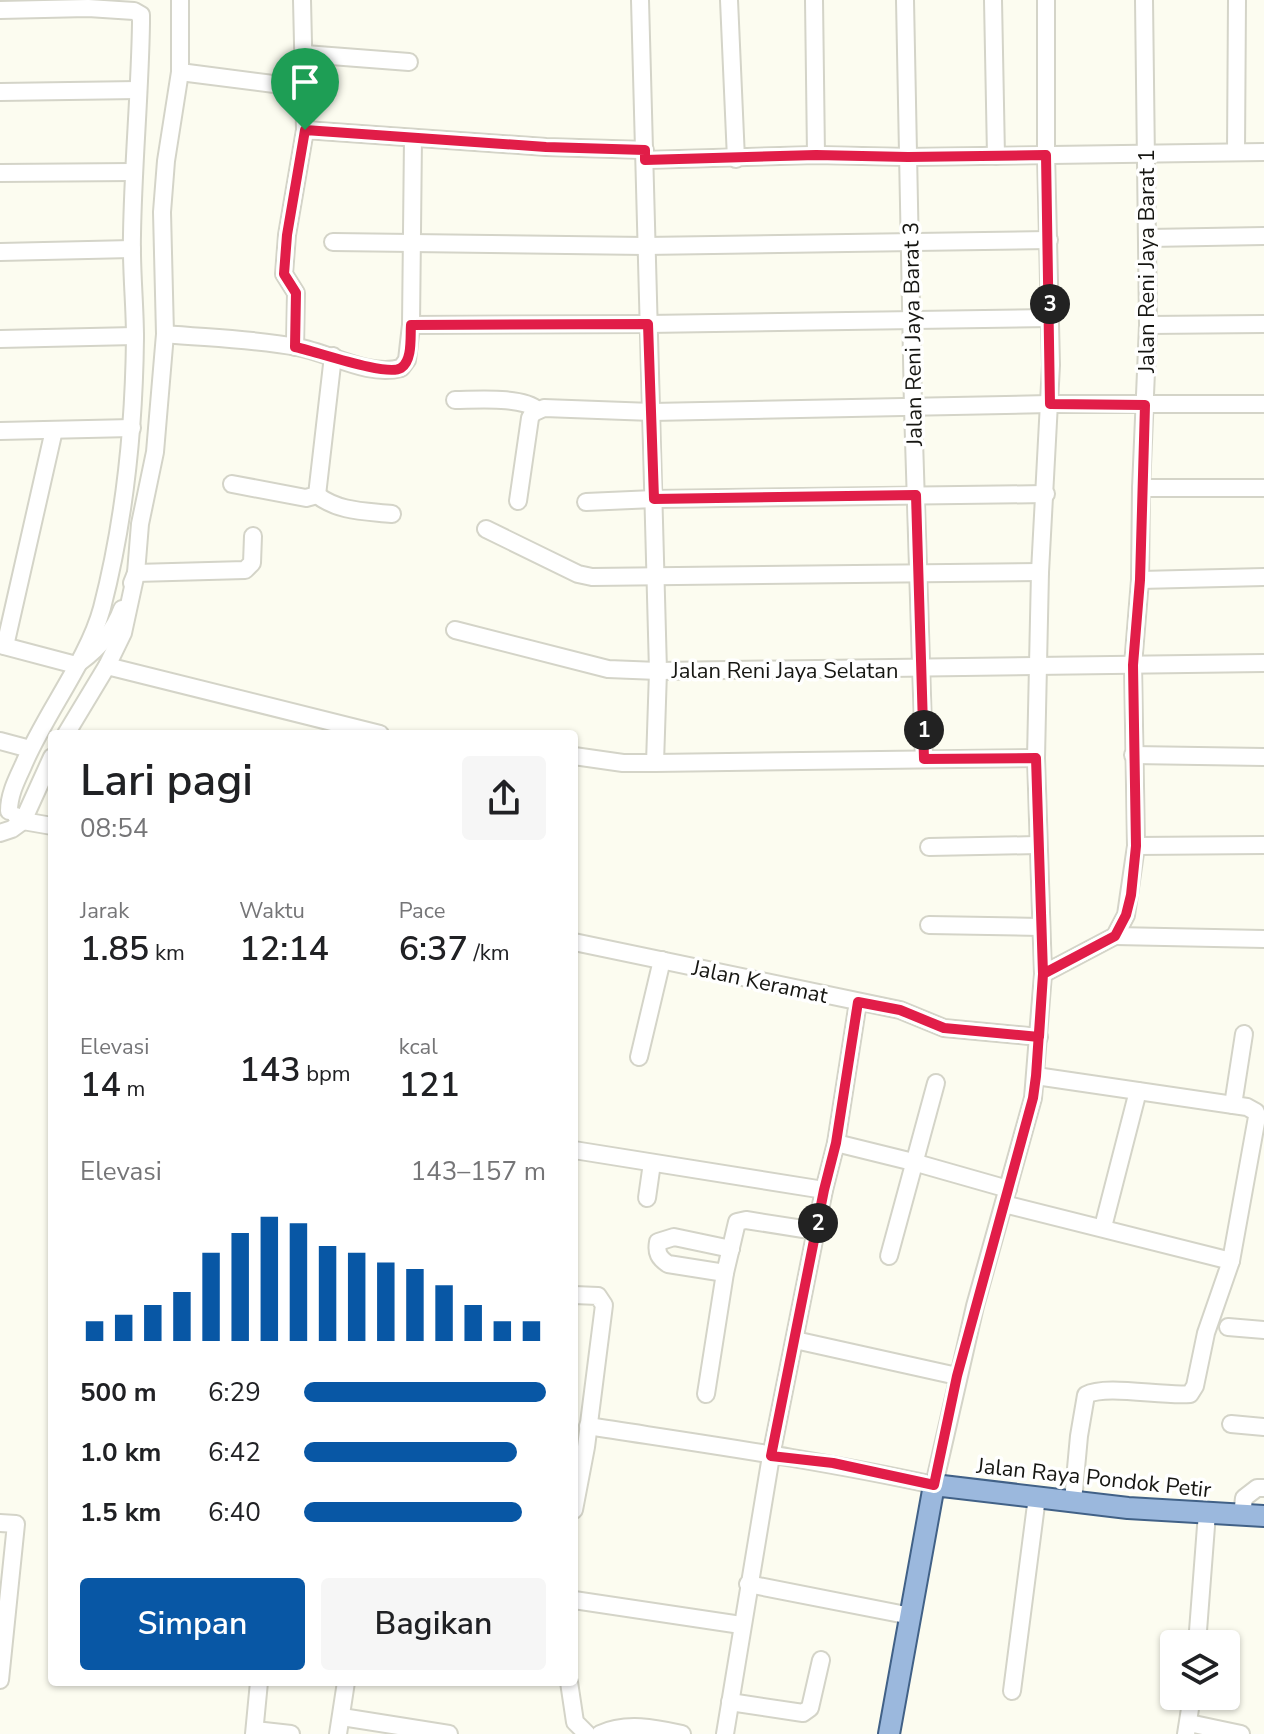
<!DOCTYPE html>
<html lang="id">
<meta charset="utf-8">
<style>
body{margin:0;font-family:"Nunito Sans",sans-serif;background:#f6f6f6;color:#202124;height:100vh;display:flex;flex-direction:column;font-size:30px;white-space:nowrap}
*{box-sizing:border-box;margin:0}
p{font-size:26px;color:#757577}
.icon{flex:none;width:44px;height:44px;fill:none;stroke:currentColor;stroke-width:2;stroke-linecap:round;stroke-linejoin:round}
.map{position:relative;flex:1;overflow:hidden}
.panel{position:absolute;left:48px;top:730px;width:530px;height:956px;display:flex;flex-direction:column;background:#fff;border-radius:8px;box-shadow:0 2px 6px #0004}
.panel>*{flex:none}
.buttons{position:absolute;left:1160px;top:1630px;display:grid;gap:16px}
.buttons a{display:grid;place-items:center;width:80px;height:80px;border-radius:8px;background:#fff;box-shadow:0 2px 6px #0004;font-size:40px}
.pin{position:absolute;display:grid;place-items:center;width:68px;height:68px;color:#fff;margin:-82px -34px;border-radius:50% 50% 50% 0;rotate:-45deg;box-shadow:0 0 8px #0007}
.pin .icon{rotate:45deg}
.km{position:absolute;width:40px;height:40px;margin:-20px;border-radius:50%;background:#222;color:#fff;font-size:22px;line-height:40px;text-align:center}
.round{display:grid;place-items:center;flex:none;width:84px;height:84px;border-radius:8px;background:#f6f6f6}
.overview{display:flex;align-items:center;justify-content:space-between;height:136px;padding:0 32px}
h1{font-size:44px;font-weight:600;line-height:60px}
.figures{display:grid;grid-template-columns:repeat(3,1fr);gap:12px;height:136px;padding:8px 32px}
.figures div{display:grid;align-content:center}
.figures b{font-size:34px;font-weight:600}
.figures small{font-size:22px;font-weight:400}
.figures p{font-size:22px}
.chart{height:224px;padding:16px 32px}
.chart p{display:flex;justify-content:space-between}
.chart svg{width:100%;height:144px;margin-top:8px;stroke:#0857a5;stroke-width:6}
.cta{display:flex;gap:16px;margin-top:auto;padding:16px 32px}
.cta a{flex:1;height:92px;border-radius:8px;background:#0857a5;color:#fff;font-size:32px;font-weight:600;line-height:92px;text-align:center}
.cta a+a{background:#f6f6f6;color:#202124}
ul{padding:0 32px;list-style:none;font-size:26px}
li{display:grid;grid-template-columns:128px 96px 1fr;align-items:center;height:60px}
li i{height:20px;border-radius:10px;background:#0857a5}
.map>svg:first-child{display:block}
.lines{fill:none;stroke-linecap:round;stroke-linejoin:round}
.minor-casing{stroke:#d4d4c8;stroke-width:20}
.major-casing{stroke:#416187;stroke-width:24}
.minor{stroke:#fff;stroke-width:16}
.major{stroke:#9bb8dd;stroke-width:20}
.route-casing{stroke:#fff;stroke-width:16}
.route{stroke:#e11d48;stroke-width:10}
.labels{text-anchor:middle;stroke-width:7;stroke-linejoin:round;paint-order:stroke}
.street-label{font-size:22px;fill:#161612;stroke:#fff}
</style>
<div class="map">
<svg width="1264" height="1734" viewBox="0 0 1264 1734">
<rect width="100%" height="100%" fill="#fcfcf0"/>
<g class="lines">
<g class="minor-casing">
<g id="minor">
<path d="M640 0 658 671 655 763"/>
<path d="M729 0 736 159"/>
<path d="M814 0 816 155"/>
<path d="M905 0 913 408 924 759"/>
<path d="M993 0 996 156"/>
<path d="M1046 0V155L1051 365 1040 572 1036 758 1043 974 1115 936 1126 915 1136 846 1133 665 1140 580 1141 488 1148 325 1144 0"/>
<path d="M0 10 88 8 134 11 141 15V23C140 93 133 164 132 235 131 269 135 304 135 338 134 430 125 519 102 608 88 660 44 715 23 766 16 781 9 795 9 811"/>
<path d="M305 54 409 62"/>
<path d="M180 72 305 88"/>
<path d="M0 92 138 90"/>
<path d="M305 130 546 147 645 150"/>
<path d="M1236 152 1237 0"/>
<path d="M645 160 816 155 908 157 1264 152"/>
<path d="M0 173 133 172"/>
<path d="M1149 238 1264 236"/>
<path d="M333 242 645 246 1049 240"/>
<path d="M0 252 132 249"/>
<path d="M411 325 648 324 1050 318"/>
<path d="M1148 325 1264 324"/>
<path d="M165 334C209 338 254 339 297 347 331 353 367 377 401 368L407 360 411 325 413 138"/>
<path d="M0 339 135 336"/>
<path d="M295 347 296 293 284 274 287 235 305 130 302 0"/>
<path d="M455 400C476 400 522 396 538 410"/>
<path d="M0 431 132 428"/>
<path d="M232 484 306 498 317 495 333 356"/>
<path d="M1141 488H1264"/>
<path d="M317 495C339 512 365 511 392 514"/>
<path d="M518 501 530 418 533 413 544 408 652 412 1050 404H1264"/>
<path d="M586 502 654 499 1046 494"/>
<path d="M486 529 578 574 592 577 1040 572"/>
<path d="M1140 580 1264 577"/>
<path d="M132 583 136 573 245 570 252 563 253 536"/>
<path d="M455 630 608 669 658 671 1264 663"/>
<path d="M0 645 76 665"/>
<path d="M5 646 54 430"/>
<path d="M80 662C99 648 114 631 122 609"/>
<path d="M107 666 380 734"/>
<path d="M66 734 107 666 123 633 136 573 140 524 155 452 165 334 162 212 166 161 180 72V0"/>
<path d="M0 741 30 749"/>
<path d="M1133 755 1264 757"/>
<path d="M574 756 623 763H655L1036 758"/>
<path d="M16 816 23 821 52 826"/>
<path d="M23 821 52 757"/>
<path d="M0 833 12 829 23 821"/>
<path d="M1136 846 1264 845"/>
<path d="M929 847 1037 845"/>
<path d="M929 925 1040 927"/>
<path d="M1115 936 1264 939"/>
<path d="M574 942 900 1010 944 1028 1039 1037"/>
<path d="M639 1057 662 960"/>
<path d="M1036 1076 1247 1107 1256 1112 1257 1117 1231 1261 1206 1333 1195 1386 1190 1394C1163 1397 1106 1384 1086 1395L1079 1436 1073 1501"/>
<path d="M1233 1105 1244 1034"/>
<path d="M836 1143 913 1162 1008 1189"/>
<path d="M574 1150 824 1190"/>
<path d="M647 1198 652 1163"/>
<path d="M1004 1204 1231 1261"/>
<path d="M1103 1227 1138 1091"/>
<path d="M889 1256 936 1083"/>
<path d="M725 1273 668 1264C659 1258 656 1253 658 1242L674 1237 731 1249"/>
<path d="M574 1295 598 1296 604 1305 586 1447 574 1510"/>
<path d="M1228 1327 1264 1330"/>
<path d="M795 1340 957 1376"/>
<path d="M706 1394 725 1273 737 1222 746 1220 816 1231"/>
<path d="M1231 1424 1264 1427"/>
<path d="M588 1426C704 1444 819 1460 934 1485L975 1306 1033 1098 1043 974"/>
<path d="M1242 1515 1244 1498 1257 1488H1264"/>
<path d="M0 1523 16 1524 0 1680"/>
<path d="M748 1584 911 1616"/>
<path d="M574 1600 741 1625"/>
<path d="M1197 1644 1207 1513"/>
<path d="M569 1682 575 1722 587 1734"/>
<path d="M1012 1691 1037 1497"/>
<path d="M730 1702 803 1713 810 1708 821 1660"/>
<path d="M342 1717 449 1734"/>
<path d="M1189 1723 1241 1734"/>
<path d="M255 1730 291 1734"/>
<path d="M254 1734 259 1682"/>
<path d="M338 1734 346 1682"/>
<path d="M600 1734C626 1722 655 1728 682 1734"/>
<path d="M725 1734 771 1456 824 1190 836 1143 858 1002"/>
<path d="M1186 1734 1192 1696"/>
</g>
</g>
<g class="major-casing">
<path id="major" d="M889 1734 934 1485 1128 1508 1264 1516"/>
</g>
<use href="#minor" class="minor"/>
<use href="#major" class="major"/>
</g>
<g class="lines">
<g class="route-casing">
<path id="route" d="M305 130 287 235 284 274 296 293 295 347C315 351 387 377 401 368 413 360 410 336 411 325L648 324 654 499 916 495 924 759 1036 758 1043 974 1036 1076 1033 1098 957 1376 934 1485 833 1463 771 1456 824 1190 836 1143 858 1002 900 1010 944 1028 1039 1037 1043 974 1115 936 1126 915 1131 895 1136 846 1133 665 1140 580 1145 405 1050 404 1046 155 908 157 816 155 645 160V150L546 147 305 130"/>
</g>
<use href="#route" class="route"/>
</g>
<g class="labels">
<g class="street-label">
<text transform="translate(1146 261) rotate(-90)" y="8">Jalan Reni Jaya Barat 1</text>
<text transform="translate(912 334) rotate(-91)" y="8">Jalan Reni Jaya Barat 3</text>
<text x="785" y="678">Jalan Reni Jaya Selatan</text>
<text transform="translate(760 981) rotate(12)" y="8">Jalan Keramat</text>
<text transform="translate(1094 1477) rotate(6)" y="8">Jalan Raya Pondok Petir</text>
</g>
</g>
</svg>
<div class="buttons">
<a><svg class="icon" aria-label="layers" viewBox="0 0 24 24"><path d="M12 4l9 5-9 5-9-5zM3 14l9 5 9-5"/></svg></a>
</div>
<div class="pin" style="left:305px;top:130px;background:#1e9e55"><svg class="icon" aria-label="arrive" viewBox="0 0 24 24"><path d="M6 21V4h12l-3 4 3 4H6"/></svg></div>
<b class="km" style="left:924px;top:730px">1</b>
<b class="km" style="left:818px;top:1223px">2</b>
<b class="km" style="left:1050px;top:304px">3</b>
<section class="panel">
<div class="overview"><div><h1>Lari pagi</h1><p>08:54</p></div><a class="round"><svg class="icon" aria-label="share" viewBox="0 0 24 24"><path d="M12 15V3M7 8l5-5 5 5M5 13v7h14v-7"/></svg></a></div>
<div class="figures">
<div><p>Jarak</p><b>1.85<small> km</small></b></div>
<div><p>Waktu</p><b>12:14</b></div>
<div><p>Pace</p><b>6:37<small> /km</small></b></div>
</div>
<div class="figures">
<div><p>Elevasi</p><b>14<small> m</small></b></div>
<div><b>143<small> bpm</small></b></div>
<div><p>kcal</p><b>121</b></div>
</div>
<div class="chart"><p><span>Elevasi</span>143–157 m</p>
<svg viewBox="0 0 160 44" preserveAspectRatio="none"><path d="M5 44V38M15 44V36M25 44V33M35 44V29M45 44V17M55 44V11M65 44V6M75 44V8M85 44V15M95 44V17M105 44V20M115 44V22M125 44V27M135 44V33M145 44V38M155 44V38"/></svg>
</div>
<ul>
<li><b>500 m</b>6:29<i style="width:100%"></i></li>
<li><b>1.0 km</b>6:42<i style="width:88%"></i></li>
<li><b>1.5 km</b>6:40<i style="width:90%"></i></li>
</ul>
<div class="cta"><a>Simpan</a><a>Bagikan</a></div>
</section>
</div>
